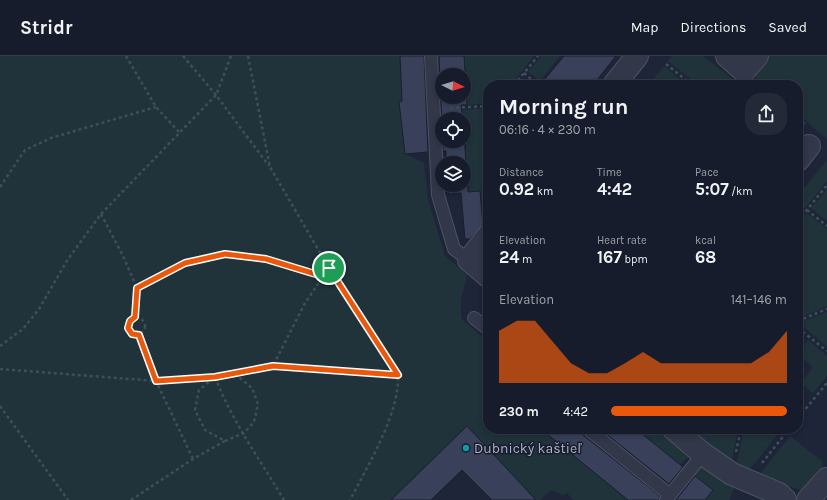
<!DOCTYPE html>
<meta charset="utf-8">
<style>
body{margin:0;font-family:Karla,sans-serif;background:#232937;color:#f1f3f6;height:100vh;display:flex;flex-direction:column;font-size:15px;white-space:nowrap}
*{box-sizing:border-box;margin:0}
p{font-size:13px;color:#9ea1a9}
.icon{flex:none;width:22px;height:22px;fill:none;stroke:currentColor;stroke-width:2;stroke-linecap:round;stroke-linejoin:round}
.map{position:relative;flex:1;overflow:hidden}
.details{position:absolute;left:483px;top:24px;width:320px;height:354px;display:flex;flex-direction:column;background:#161c2b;border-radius:16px;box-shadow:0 2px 6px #0003,0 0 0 1px #353a47}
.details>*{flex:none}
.needle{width:26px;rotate:95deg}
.tools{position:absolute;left:435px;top:12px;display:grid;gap:8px}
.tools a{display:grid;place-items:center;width:36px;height:36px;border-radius:50%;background:#161c2b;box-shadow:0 2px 6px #0003,0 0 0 1px #353a47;font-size:20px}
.pin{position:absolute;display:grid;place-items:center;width:34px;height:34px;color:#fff;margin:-17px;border:2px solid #fff;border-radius:50%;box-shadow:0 1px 4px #0007}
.round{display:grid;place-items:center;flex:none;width:42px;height:42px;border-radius:16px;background:#232937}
.headline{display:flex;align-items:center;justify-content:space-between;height:68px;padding:0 16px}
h1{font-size:22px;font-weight:700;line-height:30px}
.stats{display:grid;grid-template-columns:repeat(3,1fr);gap:6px;height:68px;padding:4px 16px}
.stats div{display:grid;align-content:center}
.stats b{font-size:17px;font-weight:700}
.stats small{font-size:11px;font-weight:400}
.stats p{font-size:11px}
.chart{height:112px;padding:8px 16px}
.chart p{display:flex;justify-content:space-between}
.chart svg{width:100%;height:72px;margin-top:4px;fill:#ea580c;opacity:.7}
ul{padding:0 16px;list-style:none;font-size:13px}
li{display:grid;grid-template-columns:64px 48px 1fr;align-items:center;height:30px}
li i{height:10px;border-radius:5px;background:#ea580c}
header{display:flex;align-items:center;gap:24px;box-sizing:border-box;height:56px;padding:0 20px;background:#161c2b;border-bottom:1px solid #353a47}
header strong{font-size:19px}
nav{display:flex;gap:22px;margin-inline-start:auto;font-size:14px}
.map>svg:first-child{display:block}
.green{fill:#20333a}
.building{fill:#39415a;stroke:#191f30;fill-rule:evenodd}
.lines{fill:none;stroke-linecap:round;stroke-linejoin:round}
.service-casing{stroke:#4c5264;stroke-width:14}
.minor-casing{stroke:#4c5264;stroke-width:24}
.path{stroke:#3d5058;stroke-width:2.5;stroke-dasharray:3 3;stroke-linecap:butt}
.service{stroke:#323749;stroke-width:12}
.minor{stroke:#323749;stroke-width:22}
.route-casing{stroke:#fff;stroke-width:8}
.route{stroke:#ea580c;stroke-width:5}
.culture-dot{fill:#0f9aa8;stroke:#171d2e;stroke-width:1.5}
.labels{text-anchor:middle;stroke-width:3;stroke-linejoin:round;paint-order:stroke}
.poi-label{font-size:14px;fill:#acb1c6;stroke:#171d2e;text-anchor:start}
</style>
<header>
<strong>Stridr</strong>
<nav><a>Map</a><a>Directions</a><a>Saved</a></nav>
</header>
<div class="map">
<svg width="827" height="444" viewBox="0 0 827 444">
<rect width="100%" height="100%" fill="#1e2539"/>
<g class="green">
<path d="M0 0H400L402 45 399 46 405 98 424 107 428 143 445 200 467 219 461 243V262L488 286V373H541L628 444H573L567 437 563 439 551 434 540 444H536L467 370 391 444H0Z"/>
<path d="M464 0H534L511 29H488V47L467 49Z"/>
<path d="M541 0H560L540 25 528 16Z"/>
<path d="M672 0H703L740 29H698L668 5Z"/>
<path d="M765 0H827V83L798 58V29H764L756 22 755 10Z"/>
<path d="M664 10 687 29H649Z"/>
<path d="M488 52V176L483 182 480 136H468L464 63H463L462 54Z"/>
<path d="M827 104V125L798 161V140Z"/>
<path d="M827 133V165L811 152Z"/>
<path d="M807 157 827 173V250L798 263V168Z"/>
<path d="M827 256V291L799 267Z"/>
<path d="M808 284 827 300V320L813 337 801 327 813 311 798 298Z"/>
<path d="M636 373H660L691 398 680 409Z"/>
<path d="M692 373H738L731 409 693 377Z"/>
<path d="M744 373H782L746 418 736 410Z"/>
<path d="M790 380 822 405C826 418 813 426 805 435L760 422V418Z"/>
<path d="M704 407 735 431 729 444H705L697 422 692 419Z"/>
</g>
<g class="building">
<path d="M400 0H424L428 96 405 98 399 46 402 45Z"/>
<path d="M439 0H464L467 49H461L463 63H442V69ZM442 19H464V41H442Z"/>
<path d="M564 0H616L593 29H540Z"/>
<path d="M464 78 468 136 480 135 483 169 470 183H465L461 137 449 138 448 129H464V107H446V95H443V85H464Z"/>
<path d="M467 370 536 444H492L462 414 431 444H391Z"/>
<path d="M541 373H581L583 379 660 440 659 444H628Z"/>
<path d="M600 373H636L683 411 669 428Z"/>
<path d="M695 420 713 434 705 444H676Z"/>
</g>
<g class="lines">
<g class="service-casing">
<g id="service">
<path d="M431 0 438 139 454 193 469 204"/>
<path d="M474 262 488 273"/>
<path d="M588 373 670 439"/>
<path d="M666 444 703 398"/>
</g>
</g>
<g class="minor-casing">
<g id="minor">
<path d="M727 0 744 15 757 0"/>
<path d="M614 29 637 0"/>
<path d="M798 104 809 90"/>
<path d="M488 180 469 204 488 220"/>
<path d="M674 373 703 398 732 418 779 438 785 444"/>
<path d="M808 444 827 423"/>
</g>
</g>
<g class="path">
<path d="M126 0 156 51 179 76"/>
<path d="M183 0 216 39 269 110"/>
<path d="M248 0 270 111 329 212 398 319C400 357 367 411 350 444"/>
<path d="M666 8 692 29"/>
<path d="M524 17 538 29"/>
<path d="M514 29 538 0"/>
<path d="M450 52 488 50"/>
<path d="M798 62 807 70"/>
<path d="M0 131 25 94 51 82 156 51"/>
<path d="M807 154 827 170"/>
<path d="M101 158 123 200 137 232 135 261"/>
<path d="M798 165 827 129"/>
<path d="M137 232 185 207 225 198 266 203 322 220"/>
<circle cx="137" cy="270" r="8"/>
<path d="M798 265 827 253"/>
<path d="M798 272 827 295"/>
<path d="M139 279 156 325 193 403"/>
<path d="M0 290 23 273 39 253 68 203 101 158 216 39 231 0"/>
<path d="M273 310 398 319"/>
<path d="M0 313 156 325 215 321C232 365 260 404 284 444"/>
<path d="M235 318 252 332 258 348 254 366 244 377 225 385 205 374 195 354 199 334 215 321 273 310 305 247 329 212"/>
<path d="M0 350 68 444"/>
<path d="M798 362 827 327"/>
<path d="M736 396 741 373"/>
<path d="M762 407 789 373"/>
<path d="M131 444 193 403 225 385"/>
</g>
<use href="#service" class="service"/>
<use href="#minor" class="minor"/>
</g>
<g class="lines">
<g class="route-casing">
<path id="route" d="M225 198 266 203 322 220 329 212 398 319 273 310 215 321 156 325 139 279 132 278 128 272 130 265 135 261 137 232 185 207Z"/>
</g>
<use href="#route" class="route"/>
</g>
<circle class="culture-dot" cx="466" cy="392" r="4"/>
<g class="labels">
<g class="poi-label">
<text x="474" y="397">Dubnický kaštieľ</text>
</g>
</g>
</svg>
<div class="tools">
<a><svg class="needle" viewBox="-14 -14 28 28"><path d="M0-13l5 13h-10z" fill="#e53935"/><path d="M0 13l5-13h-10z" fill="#9ea1a9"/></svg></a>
<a><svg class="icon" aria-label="locate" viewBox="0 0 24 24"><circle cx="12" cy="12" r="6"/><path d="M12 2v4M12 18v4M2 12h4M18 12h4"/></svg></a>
<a><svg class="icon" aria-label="layers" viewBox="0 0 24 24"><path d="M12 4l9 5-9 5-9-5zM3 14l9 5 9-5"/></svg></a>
</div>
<div class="pin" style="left:329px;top:212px;background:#1e9e55"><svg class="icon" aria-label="arrive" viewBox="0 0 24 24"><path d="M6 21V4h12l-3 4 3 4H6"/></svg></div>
<section class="details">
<div class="headline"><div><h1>Morning run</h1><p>06:16 · 4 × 230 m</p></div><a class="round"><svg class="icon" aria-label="share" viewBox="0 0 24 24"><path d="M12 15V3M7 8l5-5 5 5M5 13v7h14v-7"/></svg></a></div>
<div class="stats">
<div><p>Distance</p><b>0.92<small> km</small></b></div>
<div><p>Time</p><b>4:42</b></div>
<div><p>Pace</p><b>5:07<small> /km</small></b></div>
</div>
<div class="stats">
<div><p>Elevation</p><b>24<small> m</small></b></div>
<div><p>Heart rate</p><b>167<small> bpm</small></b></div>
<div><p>kcal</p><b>68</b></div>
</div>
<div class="chart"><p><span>Elevation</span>141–146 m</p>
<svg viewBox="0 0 160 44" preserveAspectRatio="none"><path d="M0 44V12L10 6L20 6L30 19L40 32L50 38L60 38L70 32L80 25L90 32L100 32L110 32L120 32L130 32L140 32L150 25L160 12V44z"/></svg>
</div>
<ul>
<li><b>230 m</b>4:42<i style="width:100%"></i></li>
</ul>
</section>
</div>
